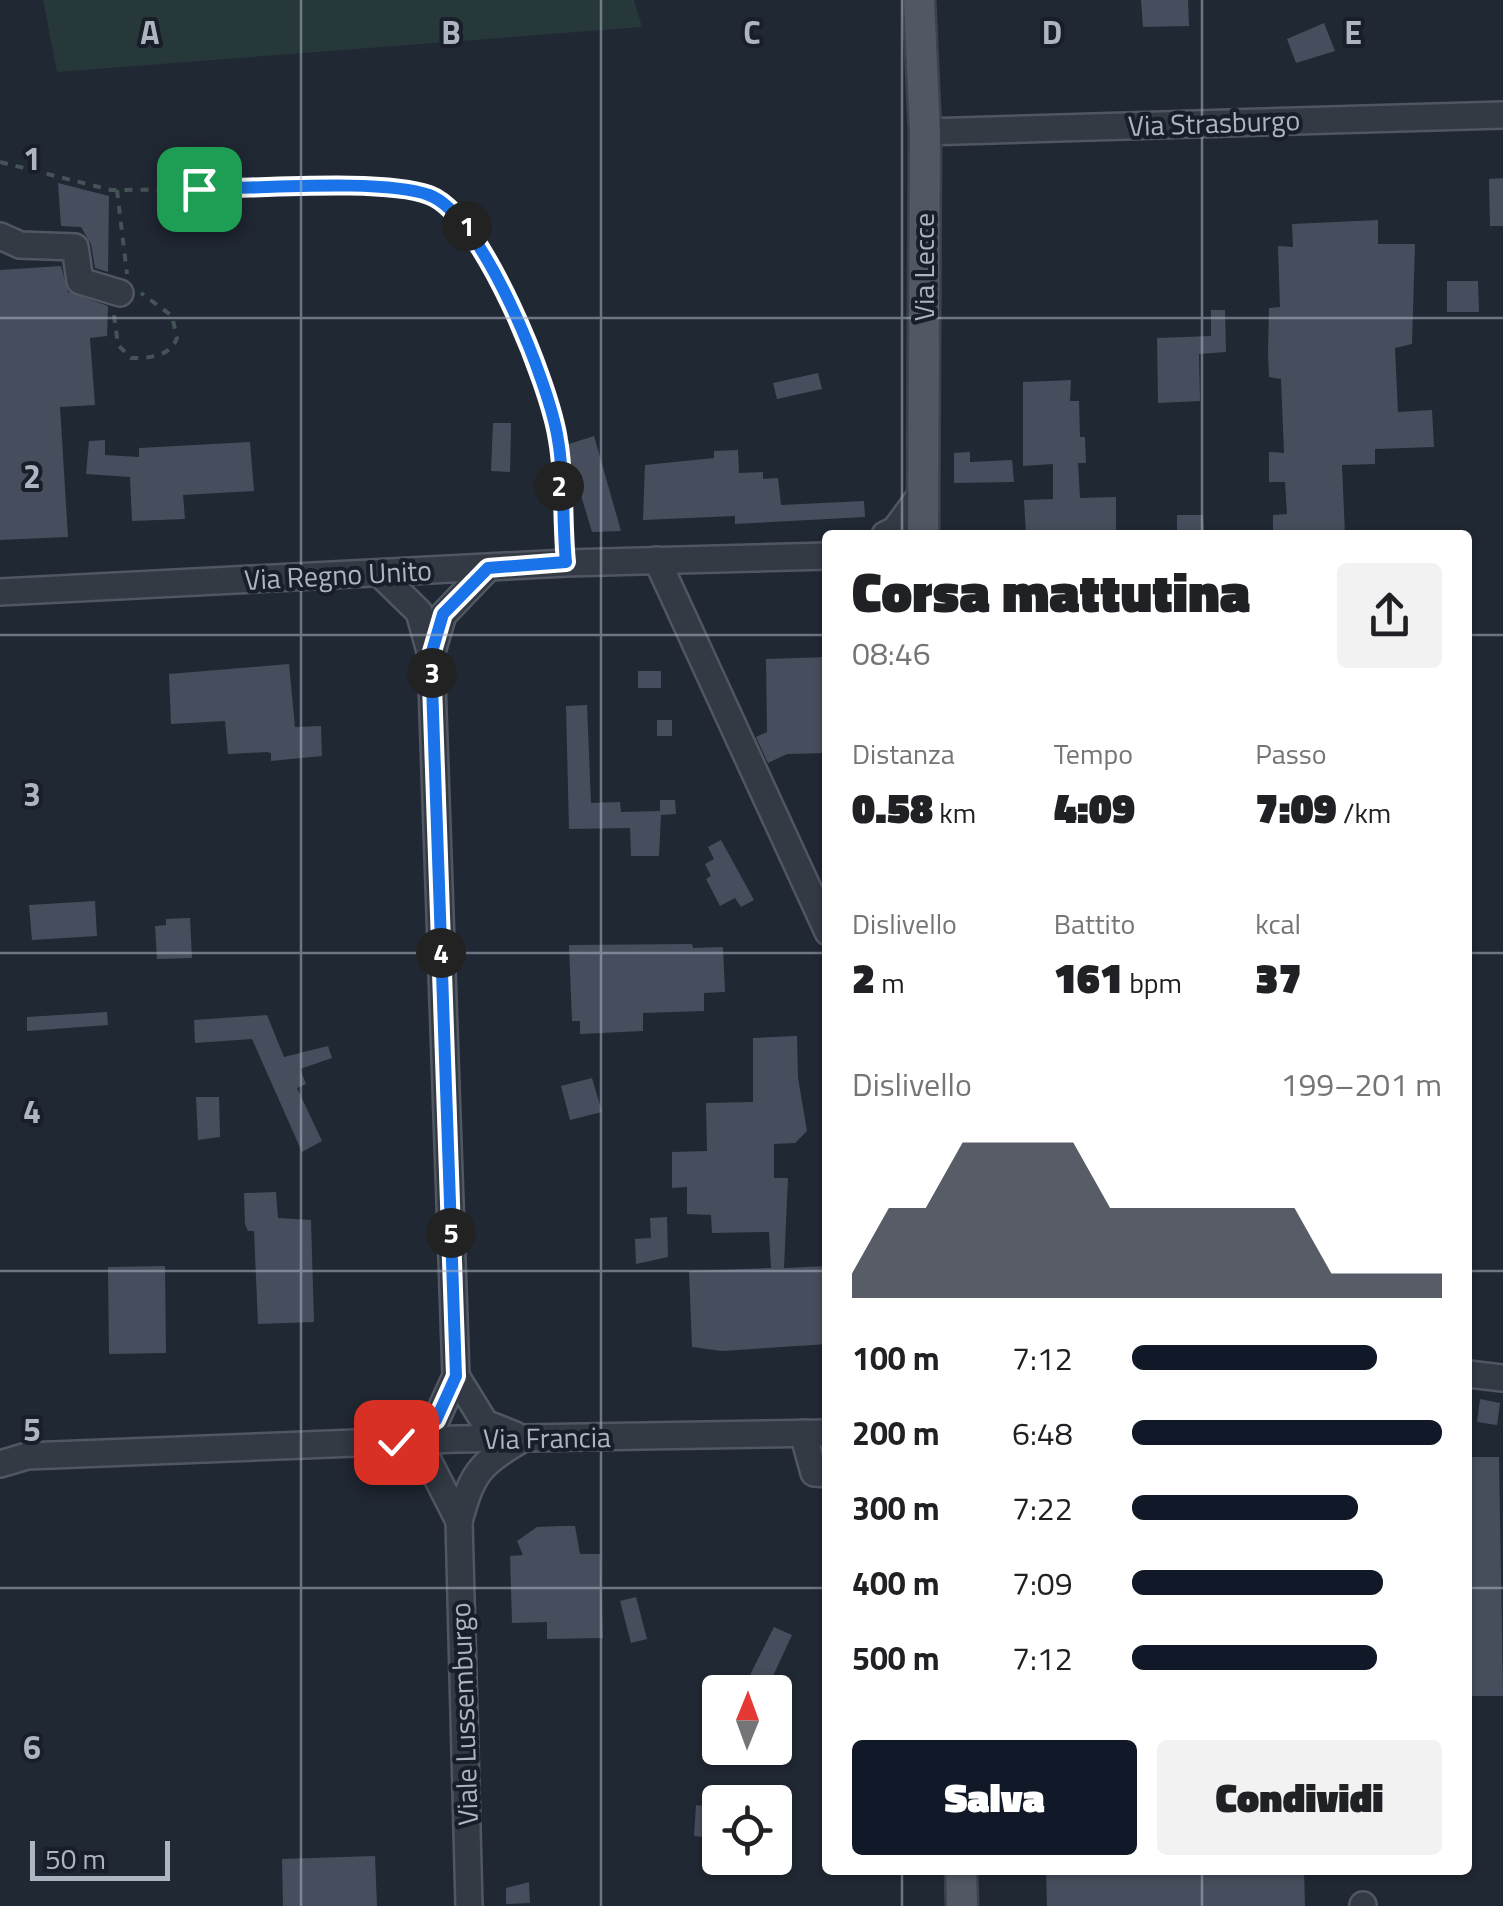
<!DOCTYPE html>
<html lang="it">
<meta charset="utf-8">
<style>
body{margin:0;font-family:"Titillium Web",sans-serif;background:#f2f2f2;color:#202124;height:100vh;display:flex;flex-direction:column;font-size:38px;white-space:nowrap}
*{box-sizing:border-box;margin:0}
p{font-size:32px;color:#757577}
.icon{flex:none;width:55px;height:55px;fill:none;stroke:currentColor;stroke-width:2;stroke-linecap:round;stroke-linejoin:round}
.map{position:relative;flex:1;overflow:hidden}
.side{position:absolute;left:822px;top:530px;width:650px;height:1345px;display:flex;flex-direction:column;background:#fff;border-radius:10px;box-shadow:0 2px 8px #0004}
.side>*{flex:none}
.needle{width:65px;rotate:1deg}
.controls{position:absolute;left:702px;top:1675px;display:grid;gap:20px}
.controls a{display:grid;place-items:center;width:90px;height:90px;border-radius:10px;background:#fff;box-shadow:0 2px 8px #0004;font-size:50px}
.scale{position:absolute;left:30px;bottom:25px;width:140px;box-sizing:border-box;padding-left:10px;border:5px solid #adb4c2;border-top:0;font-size:28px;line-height:35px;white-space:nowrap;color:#adb4c2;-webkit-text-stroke:8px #191f29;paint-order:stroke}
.pin{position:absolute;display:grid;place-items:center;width:85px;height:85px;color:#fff;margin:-42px;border-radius:20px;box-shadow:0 5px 15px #0006}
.km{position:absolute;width:50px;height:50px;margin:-25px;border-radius:50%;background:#222;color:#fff;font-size:28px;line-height:50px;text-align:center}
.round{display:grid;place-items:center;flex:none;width:105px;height:105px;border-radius:10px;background:#f2f2f2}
.head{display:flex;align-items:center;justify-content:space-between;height:170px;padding:0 30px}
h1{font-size:55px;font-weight:800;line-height:75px}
.stats{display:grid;grid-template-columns:repeat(3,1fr);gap:15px;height:170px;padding:10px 30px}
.stats div{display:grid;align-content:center}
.stats b{font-size:42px;font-weight:800}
.stats small{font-size:28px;font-weight:400}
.stats p{font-size:28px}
.chart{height:280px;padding:20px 30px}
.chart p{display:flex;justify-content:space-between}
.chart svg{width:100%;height:180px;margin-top:10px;fill:#111827;opacity:.7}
.button{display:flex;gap:20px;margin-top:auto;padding:20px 30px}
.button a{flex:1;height:115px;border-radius:10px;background:#111827;color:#fff;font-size:40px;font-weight:800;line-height:115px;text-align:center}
.button a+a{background:#f2f2f2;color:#202124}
ul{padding:0 30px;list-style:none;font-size:32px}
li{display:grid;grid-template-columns:160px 120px 1fr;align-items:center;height:75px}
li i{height:25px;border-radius:12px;background:#111827}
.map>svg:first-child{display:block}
.green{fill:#263839}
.building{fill:#464e5d}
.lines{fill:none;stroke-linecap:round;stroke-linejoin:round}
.minor-casing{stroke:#505763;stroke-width:30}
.major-casing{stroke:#3c434e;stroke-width:35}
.path{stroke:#435356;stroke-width:4;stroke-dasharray:8 8;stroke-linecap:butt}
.minor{stroke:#333a44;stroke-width:25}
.major{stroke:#515864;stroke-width:30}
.route-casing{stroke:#fff;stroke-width:20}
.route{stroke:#1a73e8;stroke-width:12}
.grid{fill:none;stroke:#adb4c2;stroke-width:2.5;stroke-opacity:0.55}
.labels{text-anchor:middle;stroke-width:8;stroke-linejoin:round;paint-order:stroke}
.street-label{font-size:28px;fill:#adb4c2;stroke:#191f29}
.grid-label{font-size:32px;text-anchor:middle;font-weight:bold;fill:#adb4c2;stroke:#191f29;stroke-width:8;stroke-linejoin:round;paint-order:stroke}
</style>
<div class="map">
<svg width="1503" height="1906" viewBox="0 0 1503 1906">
<rect width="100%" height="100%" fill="#202833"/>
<path class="green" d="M43 0H634L642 27 57 72Z"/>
<g class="building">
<path d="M1141 0H1188L1189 26 1143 27Z"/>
<path d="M1324 23 1335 51 1296 63 1287 39Z"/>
<path d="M1503 178V226H1490L1489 179Z"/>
<path d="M58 183 109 196 108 272 95 268 91 244 81 227 61 226Z"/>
<path d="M1378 220V244H1415L1412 344 1395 348 1398 412 1432 410 1434 447 1375 449V464L1342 465 1345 535H1273V515L1287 514 1285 482H1269V452L1284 453 1281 379 1269 377 1268 353 1269 308 1280 307 1278 246 1293 247 1292 224Z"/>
<path d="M61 266 68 292 108 306 107 336 90 338 95 405 60 407 68 537 0 540V270Z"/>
<path d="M1447 281H1478L1479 312H1447Z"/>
<path d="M1211 310H1225L1226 352 1199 354 1200 401 1158 403 1157 338 1211 336Z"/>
<path d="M818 373 822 389 777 399 773 383Z"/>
<path d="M1071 380 1070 401H1079L1080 437H1085L1086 463H1078L1080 498 1116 497V535H1026L1024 500 1053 499V464L1023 466V382Z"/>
<path d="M493 423H511L510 472 491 471Z"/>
<path d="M594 436 621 531 592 532 566 445Z"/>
<path d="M105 440V455L139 457V448L250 442 254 491 183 495 185 519 132 521 130 477 86 474 89 441Z"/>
<path d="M738 450 739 473 763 472V479L778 478 781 505 864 501 865 517 735 524V516L643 520 645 465 714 458V451Z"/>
<path d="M970 452V462L1012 460 1014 482 954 483V453Z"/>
<path d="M1177 515H1203L1204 535H1177Z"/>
<path d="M828 657V753L787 754 768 763 756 737 767 732 766 659Z"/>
<path d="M289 664 295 727 321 726 322 756 271 761V753L267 752 228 754 225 721 171 724 169 674Z"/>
<rect x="638" y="671" width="23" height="17"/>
<path d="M587 705 591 803 620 802 621 812 660 811V800H675L676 814 661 815 659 856H631L630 828 569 829 566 706Z"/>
<rect x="657" y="720" width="15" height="16"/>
<path d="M721 840 754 900 741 907 735 898 720 906 706 879 711 876 705 864 714 859 708 847Z"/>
<path d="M95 901 97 936 32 940 29 905Z"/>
<path d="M190 918 192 958 157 959 155 926 166 925V919Z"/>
<path d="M692 944 693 948 723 947 725 992 704 993V1011L643 1013V1031L580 1034V1021H572L569 945Z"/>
<path d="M107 1012 108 1025 27 1031V1017Z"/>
<path d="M267 1015 284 1057 328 1046 332 1058 300 1069 306 1084 297 1088 322 1141 302 1152 252 1039 195 1043 194 1020Z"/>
<path d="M797 1036 798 1078 807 1131 795 1143 774 1144V1178H788L784 1268 828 1266V1344L722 1351 692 1347 689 1271 771 1268 769 1232 712 1233 711 1215 687 1214V1187L672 1188V1152L707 1151 706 1103 753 1102V1038Z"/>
<path d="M592 1078 602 1112 570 1120 561 1086Z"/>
<path d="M196 1097H219L220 1137 198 1140Z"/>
<path d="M276 1192 278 1218 311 1220 314 1322 258 1324 254 1231H248L245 1224 244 1193Z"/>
<path d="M667 1217 668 1257 636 1264 635 1239 651 1238 650 1218Z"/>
<path d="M165 1266 166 1353 109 1354 108 1267Z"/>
<path d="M1480 1399 1500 1403 1497 1425 1477 1422Z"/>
<path d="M1468 1457H1499L1503 1696H1468Z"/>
<path d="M561 1526H575L580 1554H600L603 1638 547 1639V1622L512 1623 510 1556 523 1555 517 1541 537 1527Z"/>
<path d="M636 1597 647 1639 631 1643 620 1601Z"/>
<path d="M774 1627 792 1635 766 1691 747 1681Z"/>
<path d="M696 1805 720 1808V1839L694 1836Z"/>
<path d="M375 1856 377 1906H283L282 1859Z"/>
<path d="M1046 1870H1304L1305 1906H1047Z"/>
<path d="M529 1882 530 1903 506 1904V1888Z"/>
</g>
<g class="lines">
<g class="minor-casing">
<g id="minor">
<path d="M925 132 1503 115"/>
<path d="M0 236 20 245 75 247 80 281 120 293"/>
<path d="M885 535 895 530 923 492"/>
<path d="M657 560 828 932"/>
<path d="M379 573 419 612 431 655 456 1376 436 1420 396 1441"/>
<path d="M0 592 566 563 828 556"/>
<path d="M431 655 443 615 488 568"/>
<path d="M1468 1374 1503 1378"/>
<path d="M456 1376 485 1423 515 1435"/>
<path d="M803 1433 814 1473 828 1474"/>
<path d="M396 1441 429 1462 459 1521"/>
<path d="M0 1464 27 1456 457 1439 828 1433"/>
<path d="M1363 1905V1906"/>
<path d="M469 1906 459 1521C472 1476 477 1465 519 1441"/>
</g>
</g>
<g class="major-casing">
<g id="major">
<path d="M919 0 925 132 923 535"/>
<path d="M961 1870 962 1906"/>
</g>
</g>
<g class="path">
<path d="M0 162 111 190 384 188C404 190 427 190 444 201 490 233 544 380 557 435 565 468 561 509 564 543"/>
<path d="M117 190 127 274"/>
<path d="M114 315 118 345 131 358C149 358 170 357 177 338L172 316 141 293"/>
</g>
<use href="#minor" class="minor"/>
<use href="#major" class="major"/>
</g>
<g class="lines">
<g class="route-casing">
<path id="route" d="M199 189C253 189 383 178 429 195 482 214 550 385 558 440 565 479 562 523 566 562L488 568 443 614 431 655 456 1376 436 1420 396 1442"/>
</g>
<use href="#route" class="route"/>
</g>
<path class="grid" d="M301 0V1906M601 0V1906M902 0V535M1202 0V535M0 318H1503M0 635H828M1468 635H1503M0 953H828M1468 953H1503M0 1271H828M1468 1271H1503M0 1588H828M1468 1588H1503M902 1870V1906M1202 1870V1906"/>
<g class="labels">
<g class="street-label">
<text transform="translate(1214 123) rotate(-2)" y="10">Via Strasburgo</text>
<text transform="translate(924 267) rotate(-90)" y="10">Via Lecce</text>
<text transform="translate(338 575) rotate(-3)" y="10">Via Regno Unito</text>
<text transform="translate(547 1438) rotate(-1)" y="10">Via Francia</text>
<text transform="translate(464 1714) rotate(-92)" y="10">Viale Lussemburgo</text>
</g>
</g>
<g class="grid-label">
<text x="150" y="44">A</text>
<text x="451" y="44">B</text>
<text x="752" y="44">C</text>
<text x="1052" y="44">D</text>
<text x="1353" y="44">E</text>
<text x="32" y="170">1</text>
<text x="32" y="488">2</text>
<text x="32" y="806">3</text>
<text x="32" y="1123">4</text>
<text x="32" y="1441">5</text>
<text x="32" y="1759">6</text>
</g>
</svg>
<div class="controls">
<a><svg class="needle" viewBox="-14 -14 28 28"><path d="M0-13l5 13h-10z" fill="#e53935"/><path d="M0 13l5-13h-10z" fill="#757577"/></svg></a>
<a><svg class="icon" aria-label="locate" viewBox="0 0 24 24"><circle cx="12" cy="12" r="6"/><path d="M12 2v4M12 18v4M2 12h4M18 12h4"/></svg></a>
</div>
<div class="scale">50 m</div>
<div class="pin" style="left:199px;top:189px;background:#1e9e55"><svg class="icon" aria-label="arrive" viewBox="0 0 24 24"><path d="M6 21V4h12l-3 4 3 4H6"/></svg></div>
<div class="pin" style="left:396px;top:1442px;background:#d93025"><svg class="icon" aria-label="check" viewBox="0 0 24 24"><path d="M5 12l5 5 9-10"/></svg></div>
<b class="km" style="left:467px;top:226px">1</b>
<b class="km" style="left:559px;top:486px">2</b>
<b class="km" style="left:432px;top:673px">3</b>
<b class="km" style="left:441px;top:953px">4</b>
<b class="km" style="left:451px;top:1233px">5</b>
<section class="side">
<div class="head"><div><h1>Corsa mattutina</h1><p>08:46</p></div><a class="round"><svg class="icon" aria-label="share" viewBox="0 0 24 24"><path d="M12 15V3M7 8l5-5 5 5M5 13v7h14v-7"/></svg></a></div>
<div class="stats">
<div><p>Distanza</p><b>0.58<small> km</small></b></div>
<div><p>Tempo</p><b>4:09</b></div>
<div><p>Passo</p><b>7:09<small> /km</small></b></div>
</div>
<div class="stats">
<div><p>Dislivello</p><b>2<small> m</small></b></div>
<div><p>Battito</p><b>161<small> bpm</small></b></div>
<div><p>kcal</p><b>37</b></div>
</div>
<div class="chart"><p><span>Dislivello</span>199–201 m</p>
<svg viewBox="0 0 160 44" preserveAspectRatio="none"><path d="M0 44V38L10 22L20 22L30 6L40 6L50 6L60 6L70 22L80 22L90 22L100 22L110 22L120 22L130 38L140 38L150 38L160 38V44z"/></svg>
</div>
<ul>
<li><b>100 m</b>7:12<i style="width:79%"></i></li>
<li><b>200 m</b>6:48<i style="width:100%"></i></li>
<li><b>300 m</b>7:22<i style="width:73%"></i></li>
<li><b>400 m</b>7:09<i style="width:81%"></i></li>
<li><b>500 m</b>7:12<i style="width:79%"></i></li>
</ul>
<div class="button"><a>Salva</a><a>Condividi</a></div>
</section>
</div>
